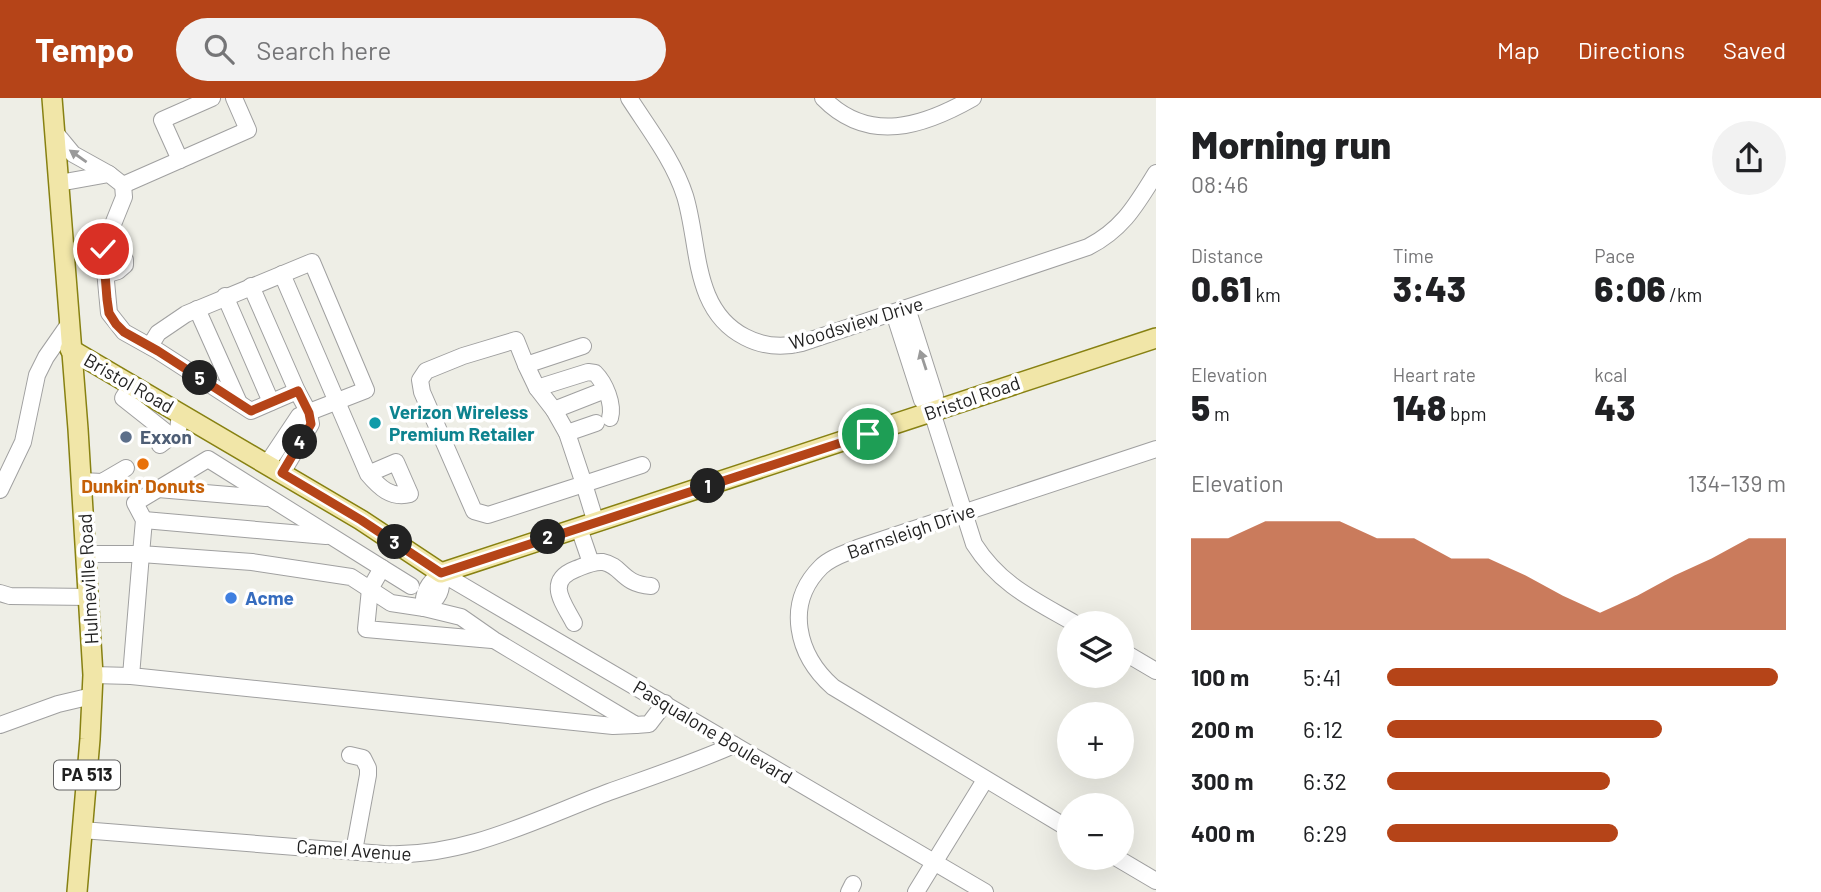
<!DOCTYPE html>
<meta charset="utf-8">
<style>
body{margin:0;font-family:Barlow,sans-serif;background:#f2f2f2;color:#202124;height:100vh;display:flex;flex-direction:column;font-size:26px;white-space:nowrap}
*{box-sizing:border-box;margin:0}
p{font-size:23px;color:#757577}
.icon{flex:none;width:38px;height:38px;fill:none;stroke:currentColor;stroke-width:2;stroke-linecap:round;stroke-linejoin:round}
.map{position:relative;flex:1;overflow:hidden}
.drawer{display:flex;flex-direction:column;background:#fff;width:665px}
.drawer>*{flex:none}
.tools{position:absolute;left:1057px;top:513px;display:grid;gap:14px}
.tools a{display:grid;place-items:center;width:77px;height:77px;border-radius:50%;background:#fff;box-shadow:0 7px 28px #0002;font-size:35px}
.pin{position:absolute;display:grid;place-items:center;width:60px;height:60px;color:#fff;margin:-30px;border:4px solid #fff;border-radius:50%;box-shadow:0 2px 7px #0007}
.km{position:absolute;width:35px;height:35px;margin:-18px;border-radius:50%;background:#222;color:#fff;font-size:19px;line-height:35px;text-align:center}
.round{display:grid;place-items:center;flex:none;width:74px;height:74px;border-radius:37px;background:#f2f2f2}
.head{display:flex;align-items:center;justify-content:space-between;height:119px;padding:0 35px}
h1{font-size:38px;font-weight:800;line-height:52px}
.figures{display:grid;grid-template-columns:repeat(3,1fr);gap:10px;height:119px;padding:7px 35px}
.figures div{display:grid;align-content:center}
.figures b{font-size:35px;font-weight:800}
.figures small{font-size:19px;font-weight:400}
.figures p{font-size:19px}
.chart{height:196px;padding:14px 35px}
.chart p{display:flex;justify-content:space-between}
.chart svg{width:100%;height:126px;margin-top:7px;fill:#b54418;opacity:.7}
ul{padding:0 35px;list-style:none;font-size:23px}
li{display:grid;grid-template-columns:112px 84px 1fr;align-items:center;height:52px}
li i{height:18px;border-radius:9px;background:#b54418}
header{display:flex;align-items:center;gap:42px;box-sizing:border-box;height:98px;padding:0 35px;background:#b54418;color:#fff}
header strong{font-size:33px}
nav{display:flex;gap:38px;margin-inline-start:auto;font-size:24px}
.search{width:490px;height:63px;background:#f2f2f2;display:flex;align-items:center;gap:18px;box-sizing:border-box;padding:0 24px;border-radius:38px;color:#757577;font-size:26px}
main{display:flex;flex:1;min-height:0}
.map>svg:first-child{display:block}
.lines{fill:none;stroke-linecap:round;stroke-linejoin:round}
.minor-casing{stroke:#a0a0a0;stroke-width:18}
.major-casing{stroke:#878112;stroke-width:22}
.minor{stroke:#fff;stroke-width:16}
.major{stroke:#f1e6a8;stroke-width:19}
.oneway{fill:#9a9a9a}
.route-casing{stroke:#fff;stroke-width:14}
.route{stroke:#b54418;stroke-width:9}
.culture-dot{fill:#0f9aa8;stroke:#fff;stroke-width:2.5}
.service-dot{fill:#5c6f8a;stroke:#fff;stroke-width:2.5}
.food-dot{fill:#e8710a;stroke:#fff;stroke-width:2.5}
.shop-dot{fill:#3f7fe0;stroke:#fff;stroke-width:2.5}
.labels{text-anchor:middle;stroke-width:7;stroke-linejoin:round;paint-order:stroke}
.shield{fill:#fff;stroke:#626262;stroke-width:2}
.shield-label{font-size:18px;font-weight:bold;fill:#1f1f1f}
.street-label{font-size:19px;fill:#1f1f1f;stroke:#fff}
.culture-label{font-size:19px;font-weight:bold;fill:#0d838f;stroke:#fff;text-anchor:start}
.service-label{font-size:19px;font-weight:bold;fill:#4e5e75;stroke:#fff;text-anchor:start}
.food-label{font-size:19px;font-weight:bold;fill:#c56008;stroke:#fff}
.shop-label{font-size:19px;font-weight:bold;fill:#366cbe;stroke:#fff;text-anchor:start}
</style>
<header>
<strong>Tempo</strong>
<div class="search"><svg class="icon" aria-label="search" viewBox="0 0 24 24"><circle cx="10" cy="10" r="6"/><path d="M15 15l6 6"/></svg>Search here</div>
<nav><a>Map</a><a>Directions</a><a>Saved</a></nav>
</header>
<main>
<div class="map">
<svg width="1156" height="794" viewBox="0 0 1156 794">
<rect width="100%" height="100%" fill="#eeeee6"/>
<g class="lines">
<g class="minor-casing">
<g id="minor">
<path d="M629 0C649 31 674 63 685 98 700 147 692 212 745 239 764 249 782 250 802 245L1088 149C1123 131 1136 107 1156 75"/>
<path d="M823 0C869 47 924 28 973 0"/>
<path d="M54 33 73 56 109 76"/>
<path d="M180 62 162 22 212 0"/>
<path d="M59 85 109 76 123 87 124 99 103 151 109 215 124 234 158 253 251 313 297 293 309 315 311 326 282 375"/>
<path d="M123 87 248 32 234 0"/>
<path d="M282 176 368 376C379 389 391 401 410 396L396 364 368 376"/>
<path d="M105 177 118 173 125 167V162L110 131"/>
<path d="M251 188 297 293"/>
<path d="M225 198 271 304"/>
<path d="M907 210 935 298 932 314"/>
<path d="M197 211 239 305"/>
<path d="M894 215 922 302 932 314 974 446C1000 487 1034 502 1074 525"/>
<path d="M150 248 158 235 186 216 312 164 366 292 299 318 267 366"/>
<path d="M526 267 537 290 554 312 605 292"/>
<path d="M132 286 123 300 171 338"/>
<path d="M537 290 588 274 595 275C605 285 614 306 610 320"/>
<path d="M554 312 567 335 584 386 488 417 474 413 422 294 420 282 426 273 463 258 516 242 526 267 583 248"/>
<path d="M567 335 596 325"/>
<path d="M160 347 178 333 180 315"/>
<path d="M82 383 102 384 126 370"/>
<path d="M158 391 266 400"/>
<path d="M0 392 23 344 37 277 46 259 69 226"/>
<path d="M144 422 326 438"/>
<path d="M596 425 584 386 642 367"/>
<path d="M579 430 591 465"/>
<path d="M87 456H141L131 578 613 628 636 627"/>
<path d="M382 470 208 361 135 405 144 422 141 456 252 464 351 479 391 505 424 510 461 519 494 542 636 627 649 626 665 605"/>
<path d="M441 475 985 794"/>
<path d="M411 488 382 470 370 491 366 531 492 542"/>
<path d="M0 495 10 498 89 499"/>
<path d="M424 510C439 501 443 492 441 475"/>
<path d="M424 510C422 494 429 485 441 475"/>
<path d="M574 525C563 504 545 483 576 471 584 468 593 463 603 464 623 468 621 486 651 488"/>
<path d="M1122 553 1156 573"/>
<path d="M93 577 131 578"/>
<path d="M0 627 58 606 92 598"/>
<path d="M350 657 363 660 368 670V677L354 753"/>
<path d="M1069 731 833 589C797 557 784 506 821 469 831 459 847 455 860 449L1156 351"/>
<path d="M82 732 384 756C464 760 537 721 609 694 651 679 693 665 734 647"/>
<path d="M1117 760 1156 783"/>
<path d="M849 794 853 786"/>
<path d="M916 794 985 682"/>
</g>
</g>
<g class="major-casing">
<g id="major">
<path d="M52 0 78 331 93 577 90 641 77 794"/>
<path d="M70 251 361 422 441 475 1156 240"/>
</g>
</g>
<use href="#minor" class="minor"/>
<use href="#major" class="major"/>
</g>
<defs><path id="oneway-solid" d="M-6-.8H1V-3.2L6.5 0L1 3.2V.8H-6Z" transform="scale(1.75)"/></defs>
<g class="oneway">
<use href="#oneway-solid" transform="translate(78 58) rotate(-145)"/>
<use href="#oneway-solid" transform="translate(923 262) rotate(-108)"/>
</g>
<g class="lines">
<g class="route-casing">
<path id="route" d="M103 151 107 201 109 215 116 226 124 234 158 253 251 313 298 293 309 315 311 326 282 375 361 422 441 475 868 336"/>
</g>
<use href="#route" class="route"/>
</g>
<circle class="culture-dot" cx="375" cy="325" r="7"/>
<circle class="service-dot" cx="126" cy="339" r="7"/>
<circle class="food-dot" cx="143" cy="366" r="7"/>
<circle class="shop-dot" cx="231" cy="500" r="7"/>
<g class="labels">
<rect class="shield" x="54" y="662.5" width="66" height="29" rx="5"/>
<g class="shield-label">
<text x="87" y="683">PA 513</text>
</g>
<g class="street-label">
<text transform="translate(856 225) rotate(-17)" y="7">Woodsview Drive</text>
<text transform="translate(129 285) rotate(30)" y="7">Bristol Road</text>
<text transform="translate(972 300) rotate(-19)" y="7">Bristol Road</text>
<text transform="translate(911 433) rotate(-19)" y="7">Barnsleigh Drive</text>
<text transform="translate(88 481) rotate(-93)" y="7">Hulmeville Road</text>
<text transform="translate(713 634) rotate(31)" y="7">Pasqualone Boulevard</text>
<text transform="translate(354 752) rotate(4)" y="7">Camel Avenue</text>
</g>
<g class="culture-label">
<text x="389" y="321">Verizon Wireless<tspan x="389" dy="22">Premium Retailer</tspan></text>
</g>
<g class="service-label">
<text x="140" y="346">Exxon</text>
</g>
<g class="food-label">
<text x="143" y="395">Dunkin' Donuts</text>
</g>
<g class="shop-label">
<text x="245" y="507">Acme</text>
</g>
</g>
</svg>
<div class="tools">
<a><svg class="icon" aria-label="layers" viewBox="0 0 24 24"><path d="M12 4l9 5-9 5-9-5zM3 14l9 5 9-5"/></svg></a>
<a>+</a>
<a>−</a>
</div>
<div class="pin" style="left:868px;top:336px;background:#1e9e55"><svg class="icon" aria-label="arrive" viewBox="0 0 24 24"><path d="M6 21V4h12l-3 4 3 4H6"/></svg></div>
<div class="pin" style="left:103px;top:151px;background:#d93025"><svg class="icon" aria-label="check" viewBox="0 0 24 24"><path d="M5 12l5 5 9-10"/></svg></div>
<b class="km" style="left:708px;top:388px">1</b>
<b class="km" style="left:548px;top:439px">2</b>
<b class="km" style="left:395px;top:444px">3</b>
<b class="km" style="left:300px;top:344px">4</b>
<b class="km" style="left:200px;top:280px">5</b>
</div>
<section class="drawer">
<div class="head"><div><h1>Morning run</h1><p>08:46</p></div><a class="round"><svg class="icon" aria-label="share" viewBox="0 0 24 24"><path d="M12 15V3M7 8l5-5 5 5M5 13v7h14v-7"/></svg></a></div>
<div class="figures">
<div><p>Distance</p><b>0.61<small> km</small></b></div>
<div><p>Time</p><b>3:43</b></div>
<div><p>Pace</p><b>6:06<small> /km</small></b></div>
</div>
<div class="figures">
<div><p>Elevation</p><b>5<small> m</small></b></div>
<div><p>Heart rate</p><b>148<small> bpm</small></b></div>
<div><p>kcal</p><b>43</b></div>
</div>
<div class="chart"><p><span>Elevation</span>134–139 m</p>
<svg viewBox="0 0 160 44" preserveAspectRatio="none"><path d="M0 44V12L10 12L20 6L30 6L40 6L50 12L60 12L70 19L80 19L90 25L100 32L110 38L120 32L130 25L140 19L150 12L160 12V44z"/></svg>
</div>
<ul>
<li><b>100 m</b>5:41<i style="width:98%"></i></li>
<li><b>200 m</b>6:12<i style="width:69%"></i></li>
<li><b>300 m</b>6:32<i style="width:56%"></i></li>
<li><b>400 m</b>6:29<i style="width:58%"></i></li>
</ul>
</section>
</main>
